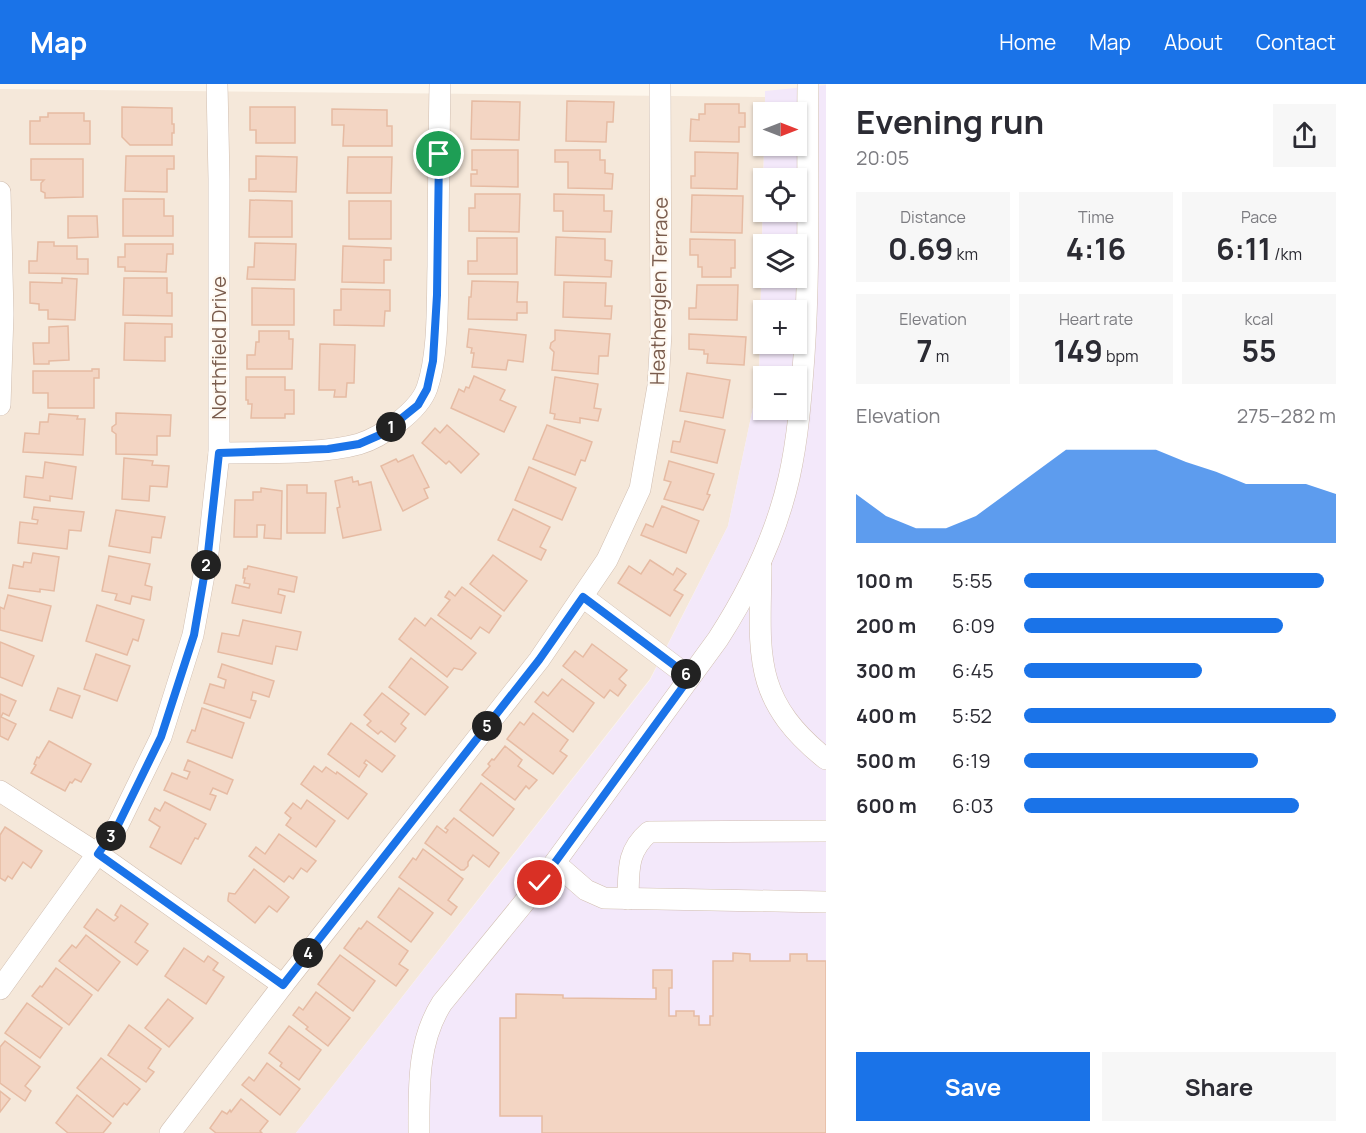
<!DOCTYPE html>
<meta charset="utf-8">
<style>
body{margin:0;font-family:Manrope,sans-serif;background:#f7f7f7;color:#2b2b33;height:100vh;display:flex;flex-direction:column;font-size:22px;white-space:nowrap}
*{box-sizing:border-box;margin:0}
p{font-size:20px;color:#7c7c81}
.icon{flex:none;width:33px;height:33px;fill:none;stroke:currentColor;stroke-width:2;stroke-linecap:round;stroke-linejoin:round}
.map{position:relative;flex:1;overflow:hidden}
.details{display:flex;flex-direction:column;background:#fff;width:540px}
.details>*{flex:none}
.needle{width:39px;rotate:90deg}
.controls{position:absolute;left:753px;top:18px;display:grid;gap:12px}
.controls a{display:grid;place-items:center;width:54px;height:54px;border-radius:0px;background:#fff;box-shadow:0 2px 4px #0004;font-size:30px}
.pin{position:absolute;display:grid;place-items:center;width:51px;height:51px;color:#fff;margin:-26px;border:3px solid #fff;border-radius:50%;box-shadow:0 2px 6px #0007}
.km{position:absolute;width:30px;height:30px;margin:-15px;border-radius:50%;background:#222;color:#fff;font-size:16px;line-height:30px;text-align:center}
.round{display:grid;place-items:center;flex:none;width:63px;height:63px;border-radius:0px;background:#f7f7f7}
.overview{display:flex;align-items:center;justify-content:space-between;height:102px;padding:0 30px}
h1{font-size:33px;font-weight:700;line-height:45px}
.stats{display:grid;grid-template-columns:repeat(3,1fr);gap:9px;height:102px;padding:6px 30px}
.stats div{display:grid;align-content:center;border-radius:0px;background:#f7f7f7;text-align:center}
.stats b{font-size:30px;font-weight:700}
.stats small{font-size:16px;font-weight:400}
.stats p{font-size:16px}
.chart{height:168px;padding:12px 30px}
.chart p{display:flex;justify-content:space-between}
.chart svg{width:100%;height:108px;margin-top:6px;fill:#1a73e8;opacity:.7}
.primary-button{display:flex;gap:12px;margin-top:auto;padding:12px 30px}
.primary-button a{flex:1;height:69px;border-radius:0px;background:#1a73e8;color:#fff;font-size:24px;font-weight:700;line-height:69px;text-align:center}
.primary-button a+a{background:#f7f7f7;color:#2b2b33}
ul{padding:0 30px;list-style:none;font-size:20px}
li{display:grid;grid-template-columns:96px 72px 1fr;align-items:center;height:45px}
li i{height:15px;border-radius:8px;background:#1a73e8}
header{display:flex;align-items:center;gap:36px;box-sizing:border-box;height:84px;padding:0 30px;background:#1a73e8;color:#fff}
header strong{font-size:28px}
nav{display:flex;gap:33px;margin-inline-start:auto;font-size:21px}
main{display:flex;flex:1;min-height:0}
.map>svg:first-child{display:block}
.residential{fill:#f5e8da}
.education{fill:#f3e8fa;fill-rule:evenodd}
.building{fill:#f3d5c3;stroke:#e6bba3;stroke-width:1.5}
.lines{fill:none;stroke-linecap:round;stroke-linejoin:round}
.minor-casing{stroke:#d1beb0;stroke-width:22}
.minor{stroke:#fff;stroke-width:21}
.route-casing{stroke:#fff;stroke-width:12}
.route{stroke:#1a73e8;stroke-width:8}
.labels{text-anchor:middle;stroke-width:4.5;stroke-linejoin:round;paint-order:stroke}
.street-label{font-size:20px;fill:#7a5c4d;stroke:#fffaf3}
</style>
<header>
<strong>Map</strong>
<nav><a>Home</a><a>Map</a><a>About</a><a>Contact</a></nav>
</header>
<main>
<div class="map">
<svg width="826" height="1049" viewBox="0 0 826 1049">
<rect width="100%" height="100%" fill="#fdf6ec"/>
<path class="residential" d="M0 5 765 13 759 295 728 442 650 595 296 1049H0Z"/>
<path class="education" d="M826 1V1049H296L650 596 728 442 759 295 764 62H796V28H765V7ZM764 94H796V128H764ZM764 160H796V194H764ZM764 226H796V260H764ZM764 292H796V326H764Z"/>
<g class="building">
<path d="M472 17 520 18 519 56 471 55Z"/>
<path d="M567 17 614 18 613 38H607L606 58 566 57Z"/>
<path d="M705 20H739V29H745V43H739V58L690 57 691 35 699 36V30H705Z"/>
<path d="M122 23 172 24V40H174V49H172V61H130L122 53Z"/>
<path d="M250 23H295V59H256V46H250Z"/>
<path d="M332 25 387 26V42H392V62H343L344 41H332Z"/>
<path d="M48 29H84V37H90V60H30V37H40V33H48Z"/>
<path d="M472 66H518V103L471 102V90H477V86H472Z"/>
<path d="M555 66H600V76H605V89L613 90 612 105 568 104V78H555Z"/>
<path d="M695 68 738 69 737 105 691 104V92H695Z"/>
<path d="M126 72H174V85H167V108L125 107Z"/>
<path d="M256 72 297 73 296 108 249 107V95H256Z"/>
<path d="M348 73H392L391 109H347Z"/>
<path d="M31 75H83V113L45 114V109L41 107V99L44 96H31Z"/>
<path d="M475 110H520L519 148 469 147V124H475Z"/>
<path d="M554 110 604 111V127H612L611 148 563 147V127H554Z"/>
<path d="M692 111 743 112 742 149 691 148Z"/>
<path d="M123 115H164V132H173V152H123Z"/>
<path d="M250 116 292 117V153H249Z"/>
<rect x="349" y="117" width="42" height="38"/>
<path d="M68 132H97L98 153 68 154Z"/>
<path d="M556 153 605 155V176L612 177 611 193 555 191Z"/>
<path d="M477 154H517V190H468V177H477Z"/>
<path d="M690 155 735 156V184H731V193H702V183H698V171H690Z"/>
<path d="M38 158H54V162H77V175H88V190L29 189V177H37Z"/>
<path d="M255 159 296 160 295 196 247 195 248 183H254Z"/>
<path d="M125 160H173V170H167L166 188 125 187V183H118V173H125Z"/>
<path d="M343 162 391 164V176H384V199L342 198Z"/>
<path d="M62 194 77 195 75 236 48 235V226H39V220L30 219V198L62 199Z"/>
<path d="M124 194H167V209H172V232L123 231Z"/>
<path d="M472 197 518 198 517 218H527V229H517V236L468 235 469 213H471Z"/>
<path d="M564 198 606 199 605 222H612L611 235 563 233Z"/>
<path d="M697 201H738L737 236 689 235V224H696Z"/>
<path d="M252 204 294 205V241H252Z"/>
<path d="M341 205 390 206V227H385L384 242 334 241V226H341Z"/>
<path d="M125 239 172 240V253H165V277L124 276Z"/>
<path d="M68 242 69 276 49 277V280H34L33 259H49V243Z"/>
<path d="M469 245 526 251 523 278 508 276 506 286 472 283 474 269H471L472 264 467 263Z"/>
<path d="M555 246 610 250 608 272H599L598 290 552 286 554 268 550 264 551 259 555 256Z"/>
<path d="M259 247H289V255H293L292 285H247V271H255L256 258H259Z"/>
<path d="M689 250 746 253 744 281 707 279 708 270H704V266L689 265Z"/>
<path d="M320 260 355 261 354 299H347L346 313H334L335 306H319Z"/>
<path d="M92 285H99V294H94V324H48V309H33V287H92Z"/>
<path d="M687 289 730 296 723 334 680 327Z"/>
<path d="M474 292 505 306 500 316 516 323 504 348 451 324 459 305 464 308 466 303 469 304Z"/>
<path d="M246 293H285V306H294V330H285V334H251L252 320H248V316H246Z"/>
<path d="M555 293 598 300 594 324 601 325 598 337 580 334V339L554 335 555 330 550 329Z"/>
<path d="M116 329 171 331 170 352H157V371L116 370V350L112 347V343L116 340Z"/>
<path d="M49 330 78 332 77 335H85L83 371 23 368 25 349 39 350 40 338H48Z"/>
<path d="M685 337 725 346 717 379 671 368 673 357 680 358Z"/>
<path d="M447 341 479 370 461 389 449 377 446 380 422 359 435 344 440 349Z"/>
<path d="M547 341 592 358 585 377 581 376 575 391 533 375Z"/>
<path d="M413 371 429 403 424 405 428 414 403 427 381 382 396 375 398 378Z"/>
<path d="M124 374 153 377 152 381 169 382 167 403 150 402 149 417 122 415Z"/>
<path d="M669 377 714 390 707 410 710 411 703 426 664 415 671 398 664 396Z"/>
<path d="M45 378 76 383 72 415 50 412V417L24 413 26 392 43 394Z"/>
<path d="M529 383 576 404 562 436 515 416Z"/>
<path d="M352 393 353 398 358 397 359 401 371 398 381 446 343 454 337 424 340 423 335 397Z"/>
<path d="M287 401H307V409H326L325 449H287Z"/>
<path d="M261 404 282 407 281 455 264 454 265 441H257V453H234L235 416H253V408H261Z"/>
<path d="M662 422 699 437 686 469 641 451 646 440 653 443Z"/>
<path d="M34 423 84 428 81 447 69 446 67 465 18 459 20 438 37 440 38 436 32 435Z"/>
<path d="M513 425 550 443 540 463 546 466 541 476 498 456Z"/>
<path d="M116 426 165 433 161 454 152 453 150 469 109 462Z"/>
<path d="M33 469 59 473 54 507 40 505V508L9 504 13 481 23 483 24 478 31 479Z"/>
<path d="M493 471 527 497 504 527 470 500Z"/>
<path d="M109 472 150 480 145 501 152 503 150 516 132 512 130 520 115 516 117 510 102 507Z"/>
<path d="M650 476 673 491 677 484 686 490 674 506 683 511 670 532 618 499 629 482 641 490Z"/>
<path d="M248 482 297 493 294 508 279 505 278 510 285 512 281 529 232 519 236 501 249 504 250 500 244 499 245 494H243L244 485H247Z"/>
<path d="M462 503 501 532 489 549 480 543 471 555 438 531 450 516 445 513 449 507 455 512Z"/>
<path d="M8 511 51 522 42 557 0 546V523L4 525Z"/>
<path d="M97 521 144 536 138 557 133 555 127 571 86 557Z"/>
<path d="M415 534 425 542 431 534 476 569 462 586 454 584 447 593 399 555Z"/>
<path d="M243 536 301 548 297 566 276 562 272 580 218 568 222 549 239 552Z"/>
<path d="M0 558 34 572 22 602 0 593Z"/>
<path d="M592 560 627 586 619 595 626 601 618 612 610 606 604 614 563 582 575 567 583 573Z"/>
<path d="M96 570 130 582 117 617 84 605Z"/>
<path d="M411 574 448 603 425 631 389 603Z"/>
<path d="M222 580 274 597 269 613 253 608 251 616 256 617 250 634 204 619 210 600 224 604 226 596 218 593Z"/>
<path d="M562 595 594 619 573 648 535 618 543 608 548 612Z"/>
<path d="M58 604 80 612 72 634 50 626Z"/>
<path d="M382 609 409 630 401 640 406 644 395 658 381 647 378 650 367 641 371 637 364 631Z"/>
<path d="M0 610 16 617 9 632 3 629 1 633 16 640 8 656 0 652Z"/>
<path d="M202 624 244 639 232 674 187 658 192 646 195 647Z"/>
<path d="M533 629 568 656 560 667 567 672 553 690 507 655 520 638 524 641Z"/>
<path d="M351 639 395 672 382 688 366 676 364 679 367 681 359 693 328 670Z"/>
<path d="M49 657 91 680 81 698 75 695 72 699 70 698 65 707 31 689 36 681 34 680 37 673 39 674Z"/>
<path d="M505 662 522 676 518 682 537 696 529 705 526 702 515 716 482 691 490 682 488 680 492 675 494 676Z"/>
<path d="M188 676 233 696 227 710 213 704 210 710 216 712 210 726 164 706 172 689 187 695 190 688 184 686Z"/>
<path d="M314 682 322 688 326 683 336 690 337 688 367 710 348 735 301 700Z"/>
<path d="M481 699 514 725 493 752 460 726Z"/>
<path d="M307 716 335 737 316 763 286 741 291 734 285 729 293 719 301 725Z"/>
<path d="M165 718 206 740 198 755 195 754 181 780 150 763 160 743 149 736 155 724 160 727Z"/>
<path d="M454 734 499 769 489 783 473 771 468 778V782L464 786H461L425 759 437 742 446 749 448 746 445 744Z"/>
<path d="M5 743 42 767 31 784 23 778 12 795 8 792 5 797 0 794V751Z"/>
<path d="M279 750 316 777 307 788 301 784 293 795 289 792 284 798 249 772 256 763 265 770Z"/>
<path d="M423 765 463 795 448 816 457 823 451 831 399 793 413 774 416 776Z"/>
<path d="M254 785 289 813 277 828 269 822 255 839 228 817V815L229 809 235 810Z"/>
<path d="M399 804 433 829 411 858 378 833Z"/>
<path d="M121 821 148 840 135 858 148 867 137 881 84 843 97 825 114 837 118 833 115 831Z"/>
<path d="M367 837 408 867 399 880 408 886 396 902 344 864 359 844 361 845Z"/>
<path d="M86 851 120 878 98 907 59 877 72 861 76 864Z"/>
<path d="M184 864 204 878 208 872 218 879 213 886 224 893 206 920 165 892Z"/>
<path d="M733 869 750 870V877H790V870H807V877H826V1049H542V1032H500V934H516V910L563 911V914L656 915V904H653V886H672V904H669V932H676V927H694V932H699V941H710V932H713V877H733Z"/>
<path d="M340 871 375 897 353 927 318 900Z"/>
<path d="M56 884 92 911 69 941 32 912 40 902 42 903Z"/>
<path d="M316 908 350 934 328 962 306 945 308 943 293 931 299 923 303 926Z"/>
<path d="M168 915 193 934 169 963 145 944Z"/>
<path d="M27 919 62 944 40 974 5 949Z"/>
<path d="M129 941 161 965 148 984 154 988 146 998 108 971Z"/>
<path d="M289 942 321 966 299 996 280 982 282 979 269 969Z"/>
<path d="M5 957 40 983 25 1002 31 1007 25 1017 0 999V963Z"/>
<path d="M101 974 140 1005 127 1021 124 1019 113 1033 77 1004Z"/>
<path d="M267 979 300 1005 280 1031 242 1001 249 993 254 997Z"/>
<path d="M0 1007 10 1015 0 1028Z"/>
<path d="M77 1011 111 1039 103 1049H68L56 1039Z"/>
<path d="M241 1015 268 1037 260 1047 262 1049H216L210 1044 222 1027 227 1030 230 1026 231 1028Z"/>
</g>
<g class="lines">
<g class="minor-casing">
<g id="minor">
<path d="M0 108 3 230 0 321"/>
<path d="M219 369C261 368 320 371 359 360 382 353 419 327 427 304 439 270 437 218 438 182 438 121 439 61 440 0"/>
<path d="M761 482C760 570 751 615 826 675"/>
<path d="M583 513 689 593"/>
<path d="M0 707 98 770 283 901"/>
<path d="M555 779 586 806 604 814 826 818"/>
<path d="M628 815C629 787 626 768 649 748L826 747"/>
<path d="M0 905 118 741 161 653 193 551 208 469 219 369V95L217 0"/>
<path d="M170 1049 283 901 539 576 607 476 640 405 658 302 661 249 660 0"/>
<path d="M419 1049C419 1004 417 958 442 919L540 799 718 555C749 507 776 451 789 394 798 354 801 313 804 272 810 182 807 91 808 0"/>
</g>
</g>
<use href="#minor" class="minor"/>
</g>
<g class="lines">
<g class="route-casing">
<path id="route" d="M439 70 437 211 433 277 427 305 418 321 382 350 359 360 328 365 219 369 208 469 194 551 161 653 118 741 98 770 283 901 539 576 583 513 690 593 540 799"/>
</g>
<use href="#route" class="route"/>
</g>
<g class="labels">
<g class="street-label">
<text transform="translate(659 207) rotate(-89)" y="7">Heatherglen Terrace</text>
<text transform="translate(219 264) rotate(-90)" y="7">Northfield Drive</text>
</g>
</g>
</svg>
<div class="controls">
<a><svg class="needle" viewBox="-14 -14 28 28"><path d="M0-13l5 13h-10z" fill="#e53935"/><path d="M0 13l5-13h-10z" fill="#7c7c81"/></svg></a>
<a><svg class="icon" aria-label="locate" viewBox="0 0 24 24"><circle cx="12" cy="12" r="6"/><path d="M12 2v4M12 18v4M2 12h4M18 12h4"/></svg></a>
<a><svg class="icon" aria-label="layers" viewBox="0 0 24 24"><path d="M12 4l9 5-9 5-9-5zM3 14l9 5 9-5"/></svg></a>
<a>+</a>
<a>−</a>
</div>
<div class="pin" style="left:439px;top:70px;background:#1e9e55"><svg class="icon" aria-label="arrive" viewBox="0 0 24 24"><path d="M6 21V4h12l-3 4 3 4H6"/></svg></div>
<div class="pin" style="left:540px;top:799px;background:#d93025"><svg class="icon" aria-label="check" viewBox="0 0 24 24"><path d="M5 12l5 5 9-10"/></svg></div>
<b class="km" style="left:391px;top:343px">1</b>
<b class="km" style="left:206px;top:481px">2</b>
<b class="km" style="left:111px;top:752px">3</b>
<b class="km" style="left:308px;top:869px">4</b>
<b class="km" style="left:487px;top:642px">5</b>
<b class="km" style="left:686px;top:590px">6</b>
</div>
<section class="details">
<div class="overview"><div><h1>Evening run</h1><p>20:05</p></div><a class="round"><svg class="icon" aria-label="share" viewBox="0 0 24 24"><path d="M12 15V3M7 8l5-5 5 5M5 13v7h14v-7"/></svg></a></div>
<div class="stats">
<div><p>Distance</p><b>0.69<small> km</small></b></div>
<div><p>Time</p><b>4:16</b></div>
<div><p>Pace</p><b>6:11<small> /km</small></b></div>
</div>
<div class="stats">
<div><p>Elevation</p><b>7<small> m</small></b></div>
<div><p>Heart rate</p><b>149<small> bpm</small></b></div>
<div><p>kcal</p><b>55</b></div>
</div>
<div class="chart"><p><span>Elevation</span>275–282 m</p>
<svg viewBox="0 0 160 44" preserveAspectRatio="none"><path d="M0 44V24L10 33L20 38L30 38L40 33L50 24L60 15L70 6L80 6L90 6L100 6L110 11L120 15L130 20L140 20L150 20L160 24V44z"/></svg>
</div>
<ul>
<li><b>100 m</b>5:55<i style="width:96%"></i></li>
<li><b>200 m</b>6:09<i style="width:83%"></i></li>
<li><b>300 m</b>6:45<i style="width:57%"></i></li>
<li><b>400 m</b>5:52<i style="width:100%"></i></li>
<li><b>500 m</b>6:19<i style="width:75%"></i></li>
<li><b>600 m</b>6:03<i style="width:88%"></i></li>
</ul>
<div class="primary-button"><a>Save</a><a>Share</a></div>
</section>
</main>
